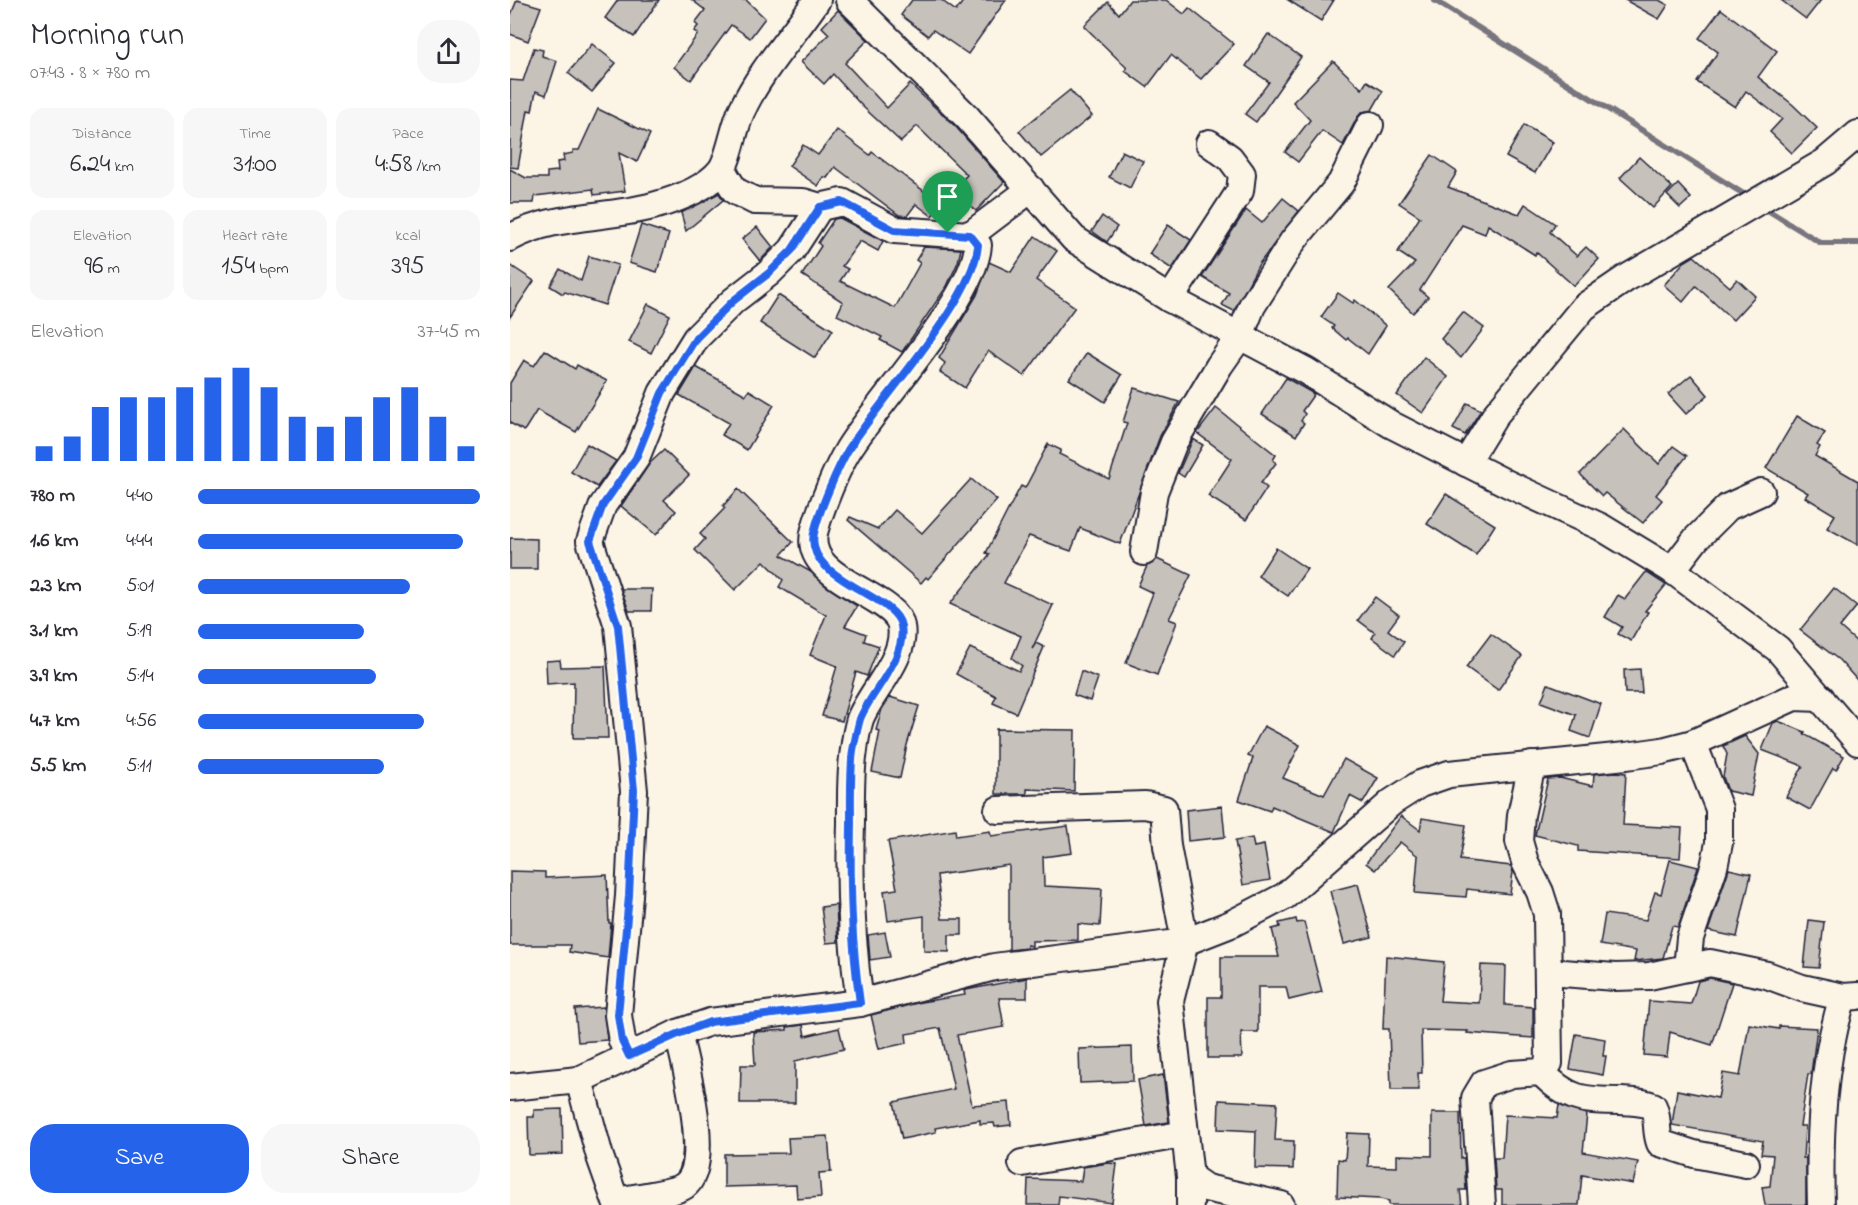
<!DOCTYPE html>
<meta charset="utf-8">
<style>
body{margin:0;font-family:"Indie Flower",sans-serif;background:#f7f7f7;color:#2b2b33;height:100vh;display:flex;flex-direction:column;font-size:22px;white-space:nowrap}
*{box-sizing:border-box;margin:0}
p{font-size:20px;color:#7c7c81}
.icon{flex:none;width:33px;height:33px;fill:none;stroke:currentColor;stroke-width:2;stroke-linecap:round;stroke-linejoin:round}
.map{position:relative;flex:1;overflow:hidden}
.side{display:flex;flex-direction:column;background:#fff;width:510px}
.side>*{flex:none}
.pin{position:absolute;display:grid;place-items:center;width:51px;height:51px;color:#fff;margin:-62px -26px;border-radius:50% 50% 50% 0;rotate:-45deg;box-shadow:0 0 6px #0007}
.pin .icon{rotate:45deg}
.round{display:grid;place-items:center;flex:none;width:63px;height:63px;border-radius:24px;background:#f7f7f7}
.head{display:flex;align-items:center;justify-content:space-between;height:102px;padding:0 30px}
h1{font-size:33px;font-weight:600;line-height:45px}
.metrics{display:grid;grid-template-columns:repeat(3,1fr);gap:9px;height:102px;padding:6px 30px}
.metrics div{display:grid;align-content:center;border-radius:15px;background:#f7f7f7;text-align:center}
.metrics b{font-size:26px;font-weight:600}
.metrics small{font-size:16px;font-weight:400}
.metrics p{font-size:16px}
.chart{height:168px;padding:12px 30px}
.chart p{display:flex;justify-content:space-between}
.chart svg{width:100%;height:108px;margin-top:6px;stroke:#2563eb;stroke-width:6}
.cta{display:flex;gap:12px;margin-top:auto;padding:12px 30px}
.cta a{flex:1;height:69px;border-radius:24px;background:#2563eb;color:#fff;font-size:24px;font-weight:600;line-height:69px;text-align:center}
.cta a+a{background:#f7f7f7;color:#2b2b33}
ul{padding:0 30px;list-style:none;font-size:20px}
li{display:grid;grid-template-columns:96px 72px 1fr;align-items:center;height:45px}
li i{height:15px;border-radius:8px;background:#2563eb}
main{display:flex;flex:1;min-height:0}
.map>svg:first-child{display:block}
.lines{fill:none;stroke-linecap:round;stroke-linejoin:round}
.stream{stroke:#78757e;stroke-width:6}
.building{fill:#c6c1bb;stroke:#22223b;stroke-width:1.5}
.minor-casing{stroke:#22223b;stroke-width:30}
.minor{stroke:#fcf5e5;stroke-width:26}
.route-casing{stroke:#fff;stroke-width:12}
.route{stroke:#2563eb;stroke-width:8}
</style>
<main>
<section class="side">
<div class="head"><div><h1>Morning run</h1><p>07:43 · 8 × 780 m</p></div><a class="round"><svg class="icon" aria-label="share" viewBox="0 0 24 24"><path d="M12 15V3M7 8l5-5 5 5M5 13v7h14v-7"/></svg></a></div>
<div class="metrics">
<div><p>Distance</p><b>6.24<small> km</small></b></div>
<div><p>Time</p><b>31:00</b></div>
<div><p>Pace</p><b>4:58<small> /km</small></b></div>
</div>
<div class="metrics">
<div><p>Elevation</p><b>96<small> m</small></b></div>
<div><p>Heart rate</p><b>154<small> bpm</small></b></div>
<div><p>kcal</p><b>395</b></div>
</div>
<div class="chart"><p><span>Elevation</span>37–45 m</p>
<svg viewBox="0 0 160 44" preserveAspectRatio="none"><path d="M5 44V38M15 44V34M25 44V22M35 44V18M45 44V18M55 44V14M65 44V10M75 44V6M85 44V14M95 44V26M105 44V30M115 44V26M125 44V18M135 44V14M145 44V26M155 44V38"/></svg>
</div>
<ul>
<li><b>780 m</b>4:40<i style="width:100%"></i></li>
<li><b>1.6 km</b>4:44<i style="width:94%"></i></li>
<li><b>2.3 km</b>5:01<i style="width:75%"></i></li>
<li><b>3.1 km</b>5:19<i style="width:59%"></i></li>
<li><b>3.9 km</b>5:14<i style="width:63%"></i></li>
<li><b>4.7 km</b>4:56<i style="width:80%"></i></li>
<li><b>5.5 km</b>5:11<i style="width:66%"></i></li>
</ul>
<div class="cta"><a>Save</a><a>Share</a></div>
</section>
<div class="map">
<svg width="1348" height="1205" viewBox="0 0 1348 1205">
<rect width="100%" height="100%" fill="#fcf5e5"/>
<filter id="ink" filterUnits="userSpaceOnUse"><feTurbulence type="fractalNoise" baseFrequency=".0167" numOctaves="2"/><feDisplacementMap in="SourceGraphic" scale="12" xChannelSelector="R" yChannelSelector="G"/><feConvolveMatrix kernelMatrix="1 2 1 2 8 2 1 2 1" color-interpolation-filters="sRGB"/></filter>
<g filter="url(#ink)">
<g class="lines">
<g class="stream">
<path d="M924 0 1240 198"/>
<path d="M1251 206 1311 243H1348"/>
</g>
</g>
<g class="building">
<path d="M7 0 31 7 18 41 0 34V17Z"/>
<path d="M108 0H149L124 37 95 18Z"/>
<path d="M182 0H236L255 18 240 38 221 25 181 80 164 67 188 34 184 31 188 26 185 23 195 10Z"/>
<path d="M402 0H431L446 11 454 0H496L458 54 423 30 418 36 391 15Z"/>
<path d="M620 0H656L674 14 679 8 724 44 691 79 661 55 637 87 615 71 617 68 574 26 598 2 609 14Z"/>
<path d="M778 0H824L811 21Z"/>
<path d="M1115 0H1149L1158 5 1149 19Z"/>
<path d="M1271 0H1311L1296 19Z"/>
<path d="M1211 9 1267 51 1248 77 1282 104 1307 128 1282 153 1260 132 1272 119 1236 91 1225 107 1187 82 1208 52 1189 38Z"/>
<path d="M328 10 358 40 335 63 377 108 400 84 446 127 494 182 466 211 443 189 457 175 407 126 391 142 352 106 323 74 314 84 291 62 319 34 312 27Z"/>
<path d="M758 34 791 57 746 122 735 114 759 82 736 66Z"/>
<path d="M82 44 106 63 82 92 58 73Z"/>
<path d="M24 48 33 50 32 56 47 61 36 95 26 91 22 111 18 110 8 168 0 167V80L13 81Z"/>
<path d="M823 61 852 89 857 81 873 91 862 110 852 112 847 118 833 145 812 131 788 162 775 152 800 120 783 102Z"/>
<path d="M560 90 582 116 531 157 509 131Z"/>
<path d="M88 109 140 134 127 162 109 153 115 191 84 195 83 189 25 196 24 203H0V169L16 178H37V172L48 171 47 162 54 161 53 155 63 153V150H69Z"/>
<path d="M1014 125 1043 142 1025 173 996 157Z"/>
<path d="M327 130 360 155 362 152 431 204 422 216 406 204 397 216 389 215 325 167 317 178 314 177 308 186 279 166 293 145 308 155Z"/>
<path d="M612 151 633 161 620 188 599 177Z"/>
<path d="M922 155 947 172 938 187 1009 214 1015 204 1045 224 1040 232 1067 256 1076 247 1089 259 1064 286 1026 252 1025 255 978 225 975 234 952 225 910 290 918 297 903 313 879 290 905 263 888 252 910 217 889 203Z"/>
<path d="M1129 157 1162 187 1143 208 1110 178Z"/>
<path d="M1168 184 1181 198 1170 208 1157 195Z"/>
<path d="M209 193 213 200 176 231 171 213Z"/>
<path d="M773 198 789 211 749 264 724 311 712 305 719 293 692 277 736 210 752 223Z"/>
<path d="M592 216 607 227 597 242 582 231Z"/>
<path d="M330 218 373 241 368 251 350 241 332 266 338 269 330 281 385 308 410 263 406 260 414 247 451 249 448 262 437 286 392 352 370 340 372 337 327 315 333 302 292 275 311 246 308 243 324 219Z"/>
<path d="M131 225 159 234 147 272 119 263Z"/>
<path d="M658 225 681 240 662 269 639 254Z"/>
<path d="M247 227 263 247 250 261 232 239Z"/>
<path d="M525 236 547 251 526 280 565 307 514 376 478 351 455 388 430 372 435 363 429 358 467 295 479 262 501 272Z"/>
<path d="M79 256 108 265 95 305 55 292 53 294 40 286 50 269 71 281Z"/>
<path d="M1184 256 1220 287 1227 279 1245 296 1223 320 1186 286 1173 302 1154 285 1174 262Z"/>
<path d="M0 265 24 281 0 317Z"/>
<path d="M828 293 843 303 845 300 876 326 858 354 838 338 836 340 822 328 824 326 811 317Z"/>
<path d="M268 295 323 330 305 358 250 323Z"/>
<path d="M138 304 160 315 141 353 119 342Z"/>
<path d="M953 312 974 328 951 358 931 339Z"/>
<path d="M35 350 65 369 67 365 97 381 66 432 27 410 14 431 0 423V383L14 360 24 366Z"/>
<path d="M577 353 612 375 595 402 559 379Z"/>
<path d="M914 357 938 377 913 413 887 395Z"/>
<path d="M186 367 236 395 239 390 264 405 237 450 212 435 219 423 169 395Z"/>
<path d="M1181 375 1198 395 1176 414 1158 394Z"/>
<path d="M776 378 804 394 792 411 795 414 791 421 794 423 786 436 752 414Z"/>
<path d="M624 388 669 402 650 436 610 544 570 528 561 551 519 536 494 583 543 605 522 649 526 643 534 647 506 713 483 703 486 696 446 674 460 648 509 671 512 666 502 658 511 636 440 604 480 554 476 553 498 510 511 486 515 488 538 444 551 450 549 454 599 479 617 423 613 422Z"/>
<path d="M957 403 971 410 955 435 943 429Z"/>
<path d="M706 408 766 455 763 460 766 463 751 483 757 488 736 520 698 496 722 459 687 433Z"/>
<path d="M1287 416 1315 433 1307 445 1310 447 1305 456 1348 481V545L1317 528 1325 515 1295 497 1298 493 1256 468Z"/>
<path d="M1114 429 1149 464 1163 446 1177 456 1146 495 1152 500 1133 523 1095 493 1092 496 1070 474Z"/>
<path d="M683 439 693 445 674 477 668 473Z"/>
<path d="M77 444 106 461 87 487 61 472Z"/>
<path d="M154 450 179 475 154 500 166 511 146 535 111 506 140 463Z"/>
<path d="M461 479 487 500 418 579 416 577 411 583 338 520 340 517 368 529 385 510 412 533Z"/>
<path d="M228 489 283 542 271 555 301 572 316 586 347 606 335 626 356 634 354 641 369 646 357 676 346 672 332 721 312 716 327 666 300 655 316 615 269 587 273 580 254 561 225 590 185 550 195 539 190 534 215 508 213 506Z"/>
<path d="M936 494 985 525 966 555 917 524Z"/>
<path d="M0 538 27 539V569H0Z"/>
<path d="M766 548 797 569 778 596 748 576Z"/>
<path d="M647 559 681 575 659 619 667 622 647 675 616 663 643 593 628 586 637 566Z"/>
<path d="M1136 572 1156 585 1135 611 1138 612 1121 641 1108 634 1112 627 1095 617 1108 595 1115 599Z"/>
<path d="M1324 588 1347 606 1330 627 1348 643V681L1329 660 1290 630Z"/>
<path d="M111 589H142L141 611H119Z"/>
<path d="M865 597 889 615 878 630 894 642 885 655 862 638 865 633 848 620Z"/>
<path d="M981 634 1012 656 988 690 956 667Z"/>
<path d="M50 660 51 667 95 666 98 738H63L64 682 37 684 36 661Z"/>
<path d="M1130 669 1132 693H1115L1114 670Z"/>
<path d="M571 671 588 678 580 701 564 695Z"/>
<path d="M1038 684 1091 704 1080 738 1061 731 1066 715 1031 702Z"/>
<path d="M380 697 409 706 397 745 390 778 362 772 370 731 366 730 372 709Z"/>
<path d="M1268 721 1295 732 1294 734 1334 756 1326 770 1323 768 1300 810 1276 797 1293 766 1252 750 1263 723Z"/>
<path d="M754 726 790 745 773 778 814 795 834 759 868 778 853 803 840 796 824 832 762 806 760 811 729 800 743 758 738 756Z"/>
<path d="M486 729 565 730 564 791 517 789V794H486Z"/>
<path d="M1235 736 1249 754 1241 796 1218 791 1213 777 1217 754 1213 746Z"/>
<path d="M1104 772 1116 773 1113 825 1172 828 1170 858 1068 851V846L1025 835 1038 779 1050 778 1083 786 1084 774Z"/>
<path d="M712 806 715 837 678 841 676 810Z"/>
<path d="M891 816 910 830 912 818 956 825 950 860 1001 866 1003 872 1000 894 957 889 956 897 905 893 908 856 890 842 865 870 856 863Z"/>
<path d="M558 826 562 853 533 857 534 886 592 889 590 926 568 924V940L522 941V946L517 945V948L499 950V865L427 875 432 919H452V935H439V952L414 951V916L378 921 374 891 387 889 378 841 445 830 446 836 480 831 481 836Z"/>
<path d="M742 838 744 847 754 845 760 880 733 885 725 841Z"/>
<path d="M1160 860 1188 867 1168 927 1162 926 1153 958 1124 961 1126 951 1090 945 1095 914 1136 920 1145 892 1151 894Z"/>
<path d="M1219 869 1241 874 1227 937 1198 931Z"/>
<path d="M0 871 35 872V878L97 875 99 923H101L98 958 59 952 60 945H0Z"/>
<path d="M848 884 862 937 834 944 820 891Z"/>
<path d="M326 905 328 942 316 943 311 907Z"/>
<path d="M786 919 787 923 794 922 812 992 779 1000 776 987H748V1032H731L732 1058H698V997H711V957H769L762 929 770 927 769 923Z"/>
<path d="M1299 920 1314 922 1309 968 1294 967Z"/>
<path d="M375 932 380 957 360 960 358 935Z"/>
<path d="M876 956 934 962 930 1001 969 1003 971 965 996 966 995 1005 1023 1007V1038L957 1033 958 1031 911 1030 912 1073H908L909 1090H881L879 1029H873Z"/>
<path d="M517 978V998H489L494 1027 447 1035 462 1105 499 1102 501 1125 485 1127 484 1123 470 1124V1120L425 1128 426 1132 392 1139 384 1102 444 1089 430 1028 396 1034 397 1043 369 1049 361 1015 411 1002 455 995 454 991 456 990Z"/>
<path d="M1200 978 1222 983 1202 1045 1160 1032 1157 1057 1134 1055 1139 1001 1181 1004 1188 981Z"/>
<path d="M94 1007 97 1040 68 1042 65 1009Z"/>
<path d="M1239 1024 1269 1029V1026L1307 1028 1301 1074H1298L1290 1126H1295L1293 1158H1296V1205H1255L1252 1187 1260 1186 1263 1155 1251 1154 1253 1141 1162 1125 1167 1090 1208 1098 1213 1073 1230 1076Z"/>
<path d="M293 1025 295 1036 329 1028 334 1049 285 1061V1103H230L231 1065H245L243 1032 277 1030V1027Z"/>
<path d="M1066 1034 1095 1039 1093 1056H1096L1093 1075 1060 1069Z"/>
<path d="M622 1047 623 1081 570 1083 569 1049Z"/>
<path d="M653 1075 659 1122 636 1126 628 1080Z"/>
<path d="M709 1100 767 1103 765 1140 784 1141 783 1169 745 1168 746 1131 708 1129Z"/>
<path d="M1049 1105 1077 1114 1073 1152 1128 1162 1123 1184 1072 1175 1069 1205H992V1190H986L984 1158H992L995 1115 1047 1118Z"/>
<path d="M52 1109 53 1154 19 1155 18 1117H24V1110Z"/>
<path d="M922 1113H950L951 1158H954L956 1190H950L952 1205H879V1201L870 1199 827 1197 828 1159 835 1160 837 1133 859 1134 858 1166 887 1167V1155L922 1156Z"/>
<path d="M318 1136 321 1172 309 1173 311 1197 287 1199 286 1185 214 1187V1154L279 1153 278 1138Z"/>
<path d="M598 1163 607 1164 602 1203 549 1196 548 1205H517L518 1179 571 1181 573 1167Z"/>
</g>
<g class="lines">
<g class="minor-casing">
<g id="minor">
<path d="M339 0 457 117 564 239 660 299 796 371 882 425 998 484 1091 527 1162 570 1268 649 1348 742"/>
<path d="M212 170 225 191 245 201 293 202 310 207 332 202 384 230 460 235 521 189"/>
<path d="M0 238C43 214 95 219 143 206 165 200 196 189 211 170 220 158 224 126 232 110 251 69 282 37 307 0"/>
<path d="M660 299 730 191 732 174 720 158 699 143"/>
<path d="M956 463 986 414 1074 307 1115 279 1315 162 1348 134"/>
<path d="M634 552 644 492 664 442 709 366 730 336 742 306 783 241 831 183 860 125"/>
<path d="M1162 570 1186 539 1218 507 1251 492"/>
<path d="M488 810 635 805 654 809 657 846 675 942 660 1001 680 1177V1205"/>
<path d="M1177 968 1180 938 1204 867 1209 843V809L1183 743"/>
<path d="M1039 972 1105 977 1139 976 1200 963 1257 975 1292 988 1333 997 1348 996"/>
<path d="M350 1003C341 941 339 886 341 823 341 799 340 774 344 750 345 741 347 729 350 719 361 691 397 657 391 626 386 593 289 581 305 529 311 507 327 468 338 450 370 398 464 300 468 245L460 235"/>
<path d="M119 1056 112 1041 108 1015 119 896 124 791 108 626 80 541 93 505 126 458 152 393 186 338 223 301 259 273 282 250 310 207"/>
<path d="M1031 1072C1058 1100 1073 1101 1111 1101 1123 1102 1131 1101 1143 1106 1149 1119 1145 1130 1150 1143L1184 1154 1236 1164"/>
<path d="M69 1080 90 1157 107 1205"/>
<path d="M0 1087 69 1080 168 1033 200 1022 350 1003 484 967 675 942 721 924 775 896 882 802 910 784 939 774 1116 756 1152 751 1183 743 1284 697 1311 698"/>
<path d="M512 1163 675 1134"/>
<path d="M680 1177 696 1188 771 1205"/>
<path d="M107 1201C121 1198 164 1193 174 1186 203 1166 175 1063 168 1033"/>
<path d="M972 1205 965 1098 974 1083 1002 1074 1031 1072 1039 1063 1037 914 1030 892 1015 862 1009 841 1011 815 1022 765"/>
<path d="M1311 1205C1309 1136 1312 1063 1333 997"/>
</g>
</g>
<use href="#minor" class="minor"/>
</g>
</g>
<g class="lines" filter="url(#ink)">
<g class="route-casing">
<path id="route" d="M332 202 384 230 460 235 468 245C464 300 370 399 338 450 328 467 310 509 305 529 289 580 386 593 391 626 397 658 361 691 350 719 347 729 345 741 343 750 340 774 341 799 341 823 340 886 341 940 350 1003L200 1022 168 1034 119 1056 112 1041 108 1015 119 896 124 790 108 626 80 541 93 505 126 458 152 393 186 338 223 301 259 273 282 250 310 207Z"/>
</g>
<use href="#route" class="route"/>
</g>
</svg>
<div class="pin" style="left:438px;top:233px;background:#1e9e55"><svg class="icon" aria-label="arrive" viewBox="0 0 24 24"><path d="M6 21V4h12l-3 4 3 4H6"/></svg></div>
</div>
</main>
